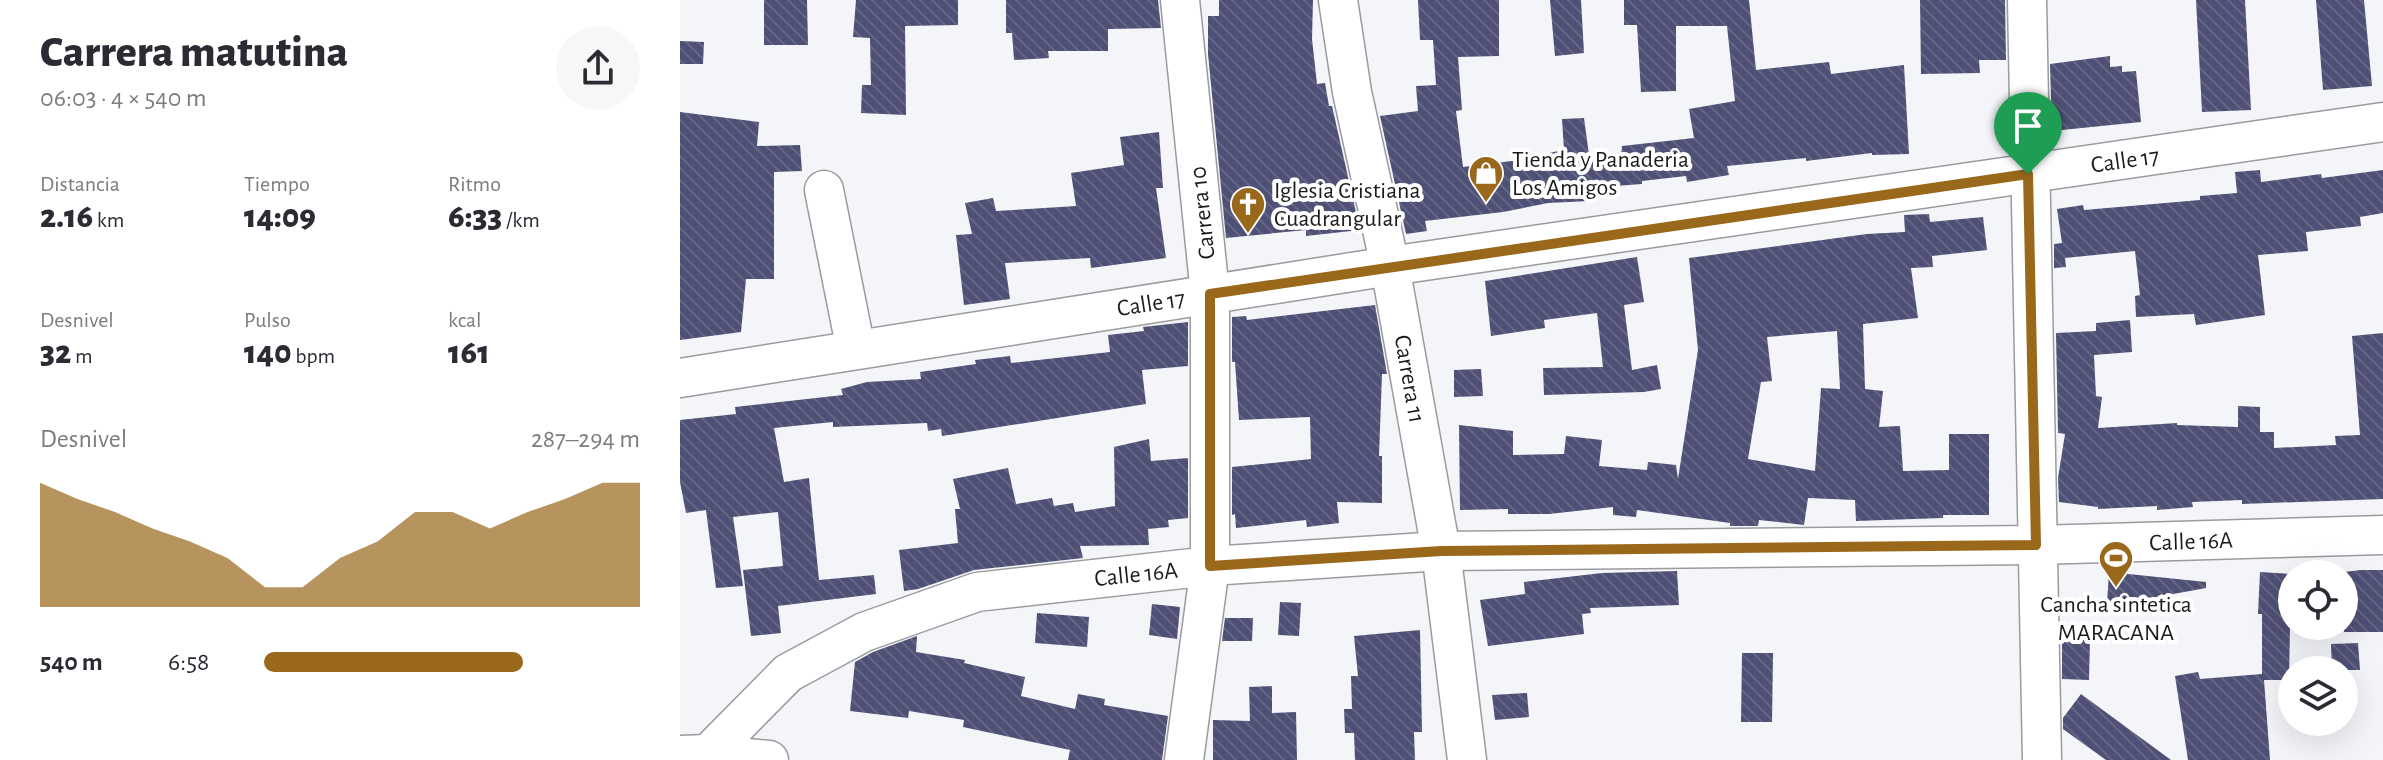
<!DOCTYPE html>
<html lang="es">
<meta charset="utf-8">
<style>
body{margin:0;font-family:"Alegreya Sans",sans-serif;background:#f7f7f7;color:#2b2b33;height:100vh;display:flex;flex-direction:column;font-size:30px;white-space:nowrap}
*{box-sizing:border-box;margin:0}
p{font-size:26px;color:#7c7c81}
.icon{flex:none;width:44px;height:44px;fill:none;stroke:currentColor;stroke-width:2;stroke-linecap:round;stroke-linejoin:round}
.map{position:relative;flex:1;overflow:hidden}
.drawer{display:flex;flex-direction:column;background:#fff;width:680px}
.drawer>*{flex:none}
.tools{position:absolute;left:1598px;top:560px;display:grid;gap:16px}
.tools a{display:grid;place-items:center;width:80px;height:80px;border-radius:50%;background:#fff;box-shadow:0 8px 32px #0002;font-size:40px}
.pin{position:absolute;display:grid;place-items:center;width:68px;height:68px;color:#fff;margin:-82px -34px;border-radius:50% 50% 50% 0;rotate:-45deg;box-shadow:0 0 8px #0007}
.pin .icon{rotate:45deg}
.round{display:grid;place-items:center;flex:none;width:84px;height:84px;border-radius:42px;background:#f7f7f7}
.summary{display:flex;align-items:center;justify-content:space-between;height:136px;padding:0 40px}
h1{font-size:44px;font-weight:800;line-height:60px}
.stats{display:grid;grid-template-columns:repeat(3,1fr);gap:12px;height:136px;padding:8px 40px}
.stats div{display:grid;align-content:center}
.stats b{font-size:34px;font-weight:800}
.stats small{font-size:22px;font-weight:400}
.stats p{font-size:22px}
.chart{height:224px;padding:16px 40px}
.chart p{display:flex;justify-content:space-between}
.chart svg{width:100%;height:144px;margin-top:8px;fill:#99681b;opacity:.7}
ul{padding:0 40px;list-style:none;font-size:26px}
li{display:grid;grid-template-columns:128px 96px 1fr;align-items:center;height:60px}
li i{height:20px;border-radius:10px;background:#99681b}
main{display:flex;flex:1;min-height:0}
.map>svg:first-child{display:block}
.building{fill:url(#building-back-hatch);fill-rule:evenodd}
.lines{fill:none;stroke-linecap:round;stroke-linejoin:round}
.minor-casing{stroke:#9a9b9e;stroke-width:41}
.minor{stroke:#fff;stroke-width:38}
.route-casing{stroke:#fff;stroke-width:16}
.route{stroke:#99681b;stroke-width:10}
.labels{text-anchor:middle;stroke-width:8;stroke-linejoin:round;paint-order:stroke}
.poi-label{font-size:24px;fill:#1b1b1c;stroke:#fff;text-anchor:start}
.street-label{font-size:24px;fill:#1b1b1c;stroke:#fff}
</style>
<main>
<section class="drawer">
<div class="summary"><div><h1>Carrera matutina</h1><p>06:03 · 4 × 540 m</p></div><a class="round"><svg class="icon" aria-label="share" viewBox="0 0 24 24"><path d="M12 15V3M7 8l5-5 5 5M5 13v7h14v-7"/></svg></a></div>
<div class="stats">
<div><p>Distancia</p><b>2.16<small> km</small></b></div>
<div><p>Tiempo</p><b>14:09</b></div>
<div><p>Ritmo</p><b>6:33<small> /km</small></b></div>
</div>
<div class="stats">
<div><p>Desnivel</p><b>32<small> m</small></b></div>
<div><p>Pulso</p><b>140<small> bpm</small></b></div>
<div><p>kcal</p><b>161</b></div>
</div>
<div class="chart"><p><span>Desnivel</span>287–294 m</p>
<svg viewBox="0 0 160 44" preserveAspectRatio="none"><path d="M0 44V6L10 11L20 15L30 20L40 24L50 29L60 38L70 38L80 29L90 24L100 15L110 15L120 20L130 15L140 11L150 6L160 6V44z"/></svg>
</div>
<ul>
<li><b>540 m</b>6:58<i style="width:69%"></i></li>
</ul>
</section>
<div class="map">
<svg width="1703" height="760" viewBox="0 0 1703 760">
<defs>
<pattern id="building-back-hatch" width="6" height="6" patternUnits="userSpaceOnUse" patternTransform="scale(2)"><rect width="6" height="6" fill="#4f5076"/><path d="M-1 5l2 2M0 0l6 6M5-1l2 2" fill="none" stroke="#656584"/></pattern>
</defs>
<rect width="100%" height="100%" fill="#f4f5f8"/>
<g class="building">
<path d="M84 0H127L128 45H84Z"/>
<path d="M176 0H278V25L225 26 226 115 181 113 182 85H191L190 38 173 37Z"/>
<path d="M326 0H478L481 28 428 29V51H368L369 58 334 60 332 33H326Z"/>
<path d="M539 0H633L632 39 637 84 645 83 649 106H652L680 230 626 236V230L546 238 528 54V16H539Z"/>
<path d="M738 0H819V56L778 57 782 110 776 111 783 167 848 159V157L884 150 882 119 904 118 909 155H941L942 146 1014 138 1009 109 1055 101 1047 26H996V91L961 92 957 25H944V0H1069L1076 70 1149 62 1151 74 1224 65 1229 154 1192 155V153L1126 161V158L1047 166 1049 175 1007 182 1006 176 962 181V184L909 188 910 201 868 203 823 212 745 221 747 231 726 234 700 116 738 111 736 86 756 85 753 40H740Z"/>
<path d="M870 0H901L904 53 875 56Z"/>
<path d="M1240 0H1325L1326 60H1299L1300 73 1241 74Z"/>
<path d="M1516 0H1565L1571 110 1522 112Z"/>
<path d="M1636 0H1684L1692 86 1643 90Z"/>
<path d="M0 41 24 42 23 64H0Z"/>
<path d="M1430 56V67L1442 66V72L1456 71 1461 122 1372 131 1370 64Z"/>
<path d="M0 112 79 122 77 146 120 145 122 171 94 172V279H66L61 332 0 340Z"/>
<path d="M479 132 483 188H476L486 258 411 268 410 258 325 263 330 299 284 305 276 235 292 234 285 203 313 198 316 211 396 206 391 173 444 165 440 137Z"/>
<path d="M1580 170 1581 182 1641 174 1642 178 1703 170V213L1680 217 1681 226 1626 232 1628 251 1578 255 1585 315 1516 325 1514 314 1456 317 1455 296 1460 295 1455 251 1385 258 1386 267 1374 268V244L1382 243 1377 209 1403 205 1404 210 1520 200V196L1557 193 1555 172Z"/>
<path d="M1249 214 1250 222 1303 217 1307 250 1252 256 1253 267 1231 268 1238 318 1183 324 1185 389 1203 391 1199 427 1220 426 1223 471 1269 470V434H1309V515H1263V518L1176 521 1175 500 1128 498 1124 525 1079 520 1078 526H1050V523L957 510 956 517 933 515V507L869 514H828V509L780 510 779 425 833 431V455L884 454 886 436 922 440 919 466 967 470 968 462 996 465 998 479 1018 350 1009 258 1187 234 1225 232 1224 215ZM1157 331 1160 389 1141 388 1135 471 1068 459 1081 382 1092 381 1087 337Z"/>
<path d="M957 257 964 302 944 305 952 370 977 365 981 389 964 392 864 395 863 368 923 367 917 313 864 320 865 328 811 336 805 281Z"/>
<path d="M695 305 707 374H702L699 456H702V503L657 502 659 523 627 527 626 520 556 528 555 514 552 515V467L631 459 630 417 559 420 555 362H552V317L566 316 567 320Z"/>
<path d="M1450 320 1452 352 1414 355 1416 396 1422 397 1418 428 1497 423V425L1558 427V406L1580 407V432H1594V448L1656 445 1655 436 1680 435 1672 336 1703 333V499L1562 504V500L1512 502 1513 507 1477 510V506L1418 509V507L1379 502 1378 478 1385 434 1378 433 1376 333 1416 331V323Z"/>
<path d="M508 322V366L462 370 466 404 262 436 261 429 248 431 247 423 153 427V422L94 428 104 482 129 478 139 580 194 575 196 594 98 606 101 633 71 636 63 570 103 566 98 512 53 517 63 586 36 588 26 510 6 513 0 482V420L56 414 55 407 163 395 161 389 187 382 241 379 240 372 296 364 295 360 330 356 331 363 430 352 428 335 464 331 463 327Z"/>
<path d="M801 369 803 396 774 397V370Z"/>
<path d="M469 439 471 461 508 458V518L488 520 489 527 468 529 469 545 400 546 403 558 294 570 238 589 224 591 219 550 278 543 275 509H280L273 479 328 468 336 504 372 498 374 506 393 503 395 512 435 506 434 447Z"/>
<path d="M1681 570H1703V632H1664V572Z"/>
<path d="M997 571 999 605 910 608 911 613 902 614 904 634 808 646 800 600 845 594 844 582 922 573Z"/>
<path d="M1429 572 1526 582V588L1455 601V606L1427 603Z"/>
<path d="M1580 572 1611 574 1609 680H1584L1590 760H1508L1495 676 1518 672 1520 679 1582 674V614H1578Z"/>
<path d="M600 602 621 603 619 636 598 635Z"/>
<path d="M472 604 500 607 497 639 469 635Z"/>
<path d="M357 613 409 617 407 647 355 643Z"/>
<path d="M545 618H573L572 641H542Z"/>
<path d="M740 630 742 732H734L735 760H675L674 733H665L664 709H672L671 676H678L674 636Z"/>
<path d="M237 636 236 652 285 660 284 663 345 677 341 696 395 709 398 694 425 699 424 705 488 716 482 760H388L390 750 283 727 284 720 229 711 228 718 170 711 175 662 193 652Z"/>
<path d="M1382 639H1410L1409 680 1382 679Z"/>
<path d="M1678 643 1680 670H1652L1651 644Z"/>
<path d="M1062 653H1093L1092 722H1061Z"/>
<path d="M592 686V713L616 712 617 760H533V720L570 721 569 687Z"/>
<path d="M847 693 849 717 815 720 812 695Z"/>
<path d="M1401 694 1491 760H1426L1383 729V718Z"/>
</g>
<g class="lines">
<g class="minor-casing">
<g id="minor">
<path d="M500 0 530 294V566L504 760"/>
<path d="M658 0 672 92 710 266 761 551 787 760"/>
<path d="M1347 0 1362 760"/>
<path d="M144 190 176 350"/>
<path d="M0 378 710 266 1703 122"/>
<path d="M28 754 108 673 184 632 297 592 530 566 761 551 1356 545 1703 535"/>
<path d="M0 755 28 754 89 760"/>
</g>
</g>
<use href="#minor" class="minor"/>
</g>
<g class="lines">
<g class="route-casing">
<path id="route" d="M1348 174 1356 545 761 551 530 566V294Z"/>
</g>
<use href="#route" class="route"/>
</g>
<defs>
<g id="shop-pin" transform="scale(1.8)"><path d="M0 17L-7.5 6A9.5 9.5 0 1 1 7.5 6Z" fill="#99681b" stroke="#fff"/><path d="M-5-2.5h2.3a2.7 3.5 0 0 1 5.4 0H5L5.5 6h-11ZM-1.5-2.5h3a1.5 2.3 0 0 0-3 0Z" fill="#fff"/></g>
<g id="church-pin" transform="scale(1.8)"><path d="M0 17L-7.5 6A9.5 9.5 0 1 1 7.5 6Z" fill="#99681b" stroke="#fff"/><path d="M-1.2-6h2.4v3.5h3.3v2.4h-3.3V6h-2.4V-.1h-3.3v-2.4h3.3Z" fill="#fff"/></g>
<g id="stadium-pin" transform="scale(1.8)"><path d="M0 17L-7.5 6A9.5 9.5 0 1 1 7.5 6Z" fill="#99681b" stroke="#fff"/><path d="M0-5a6.5 5 0 1 0 0 10a6.5 5 0 1 0 0-10ZM-3.5-1.8h7v3.6h-7Z" fill="#fff"/></g>
</defs>
<g fill-rule="evenodd">
<use href="#shop-pin" x="806" y="173"/>
<use href="#church-pin" x="568" y="204"/>
<use href="#stadium-pin" x="1436" y="558"/>
</g>
<g class="labels">
<g class="poi-label">
<text x="832" y="167">Tienda y Panaderia<tspan x="832" dy="28">Los Amigos</tspan></text>
<text x="594" y="198">Iglesia Cristiana<tspan x="594" dy="28">Cuadrangular</tspan></text>
<text x="1436" y="612" text-anchor="middle">Cancha sintetica<tspan x="1436" dy="28">MARACANA</tspan></text>
</g>
<g class="street-label">
<text transform="translate(1445 160) rotate(-8)" y="8">Calle 17</text>
<text transform="translate(522 213) rotate(-96)" y="8">Carrera 10</text>
<text transform="translate(471 303) rotate(-9)" y="8">Calle 17</text>
<text transform="translate(730 379) rotate(80)" y="8">Carrera 11</text>
<text transform="translate(1511 541) rotate(-2)" y="8">Calle 16A</text>
<text transform="translate(456 574) rotate(-6)" y="8">Calle 16A</text>
</g>
</g>
</svg>
<div class="tools">
<a><svg class="icon" aria-label="locate" viewBox="0 0 24 24"><circle cx="12" cy="12" r="6"/><path d="M12 2v4M12 18v4M2 12h4M18 12h4"/></svg></a>
<a><svg class="icon" aria-label="layers" viewBox="0 0 24 24"><path d="M12 4l9 5-9 5-9-5zM3 14l9 5 9-5"/></svg></a>
</div>
<div class="pin" style="left:1348px;top:174px;background:#1e9e55"><svg class="icon" aria-label="arrive" viewBox="0 0 24 24"><path d="M6 21V4h12l-3 4 3 4H6"/></svg></div>
</div>
</main>
